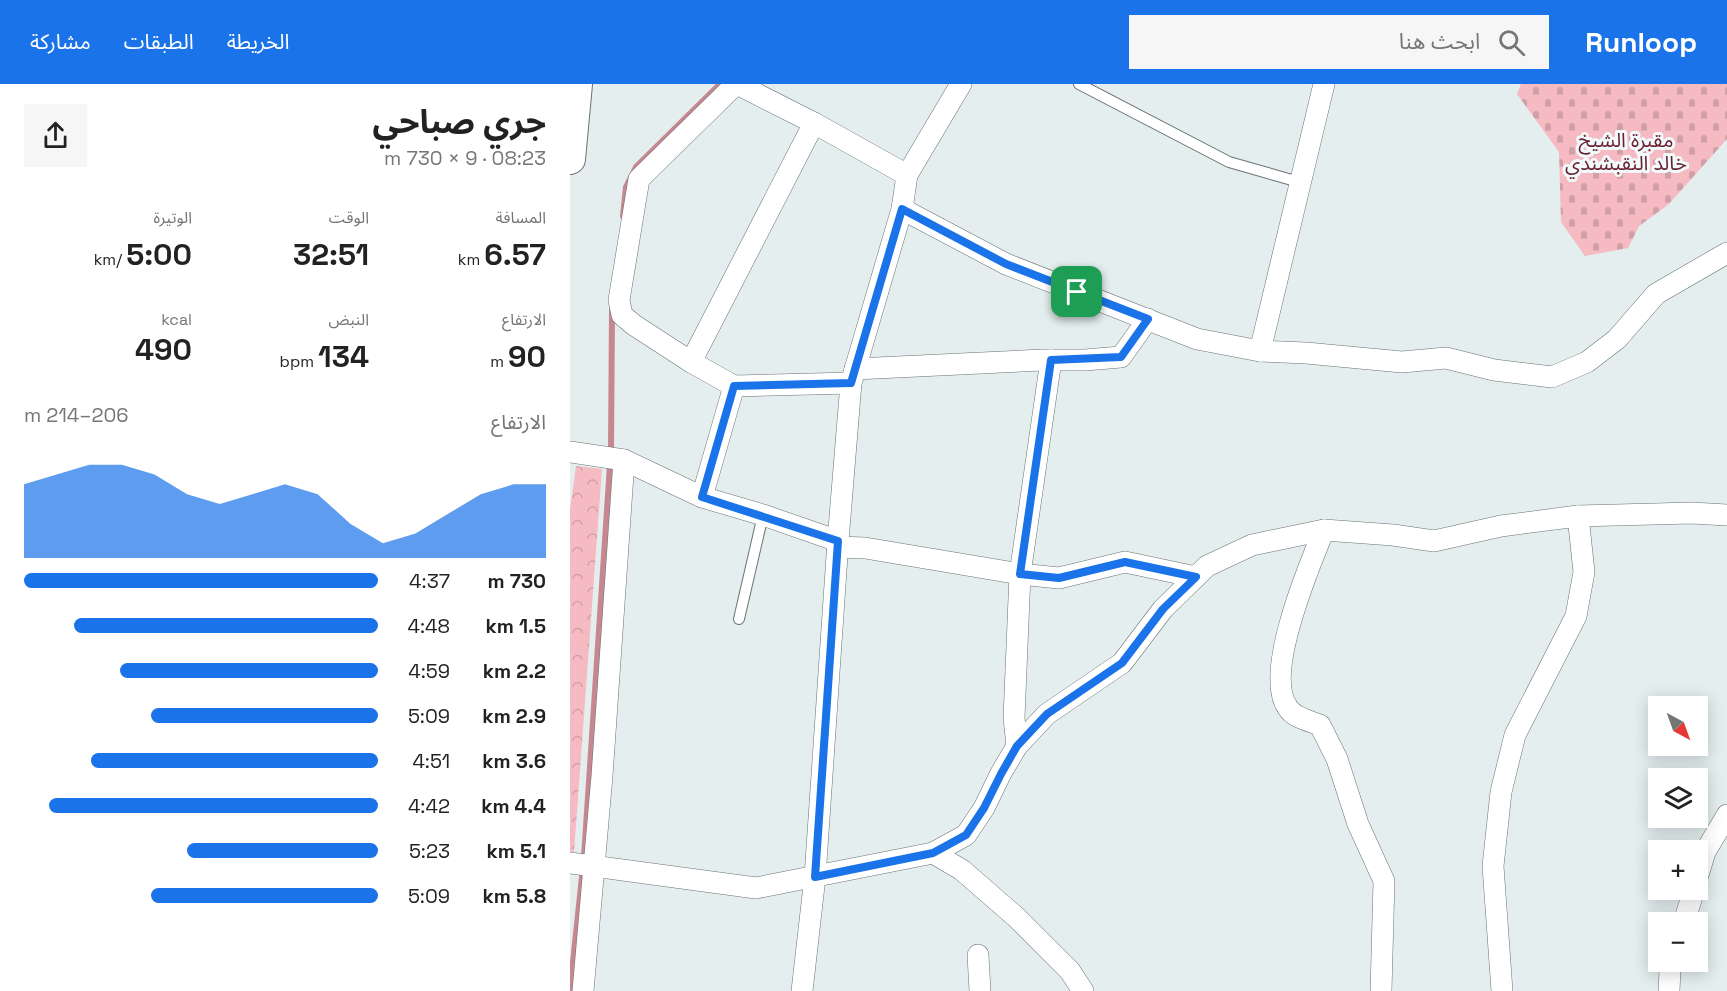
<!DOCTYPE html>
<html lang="ar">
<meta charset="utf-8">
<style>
body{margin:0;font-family:"Space Grotesk","Noto Sans Arabic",sans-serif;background:#f6f6f6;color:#222;direction:rtl;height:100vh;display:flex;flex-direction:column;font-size:22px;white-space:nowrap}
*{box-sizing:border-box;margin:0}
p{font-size:20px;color:#767676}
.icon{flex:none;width:33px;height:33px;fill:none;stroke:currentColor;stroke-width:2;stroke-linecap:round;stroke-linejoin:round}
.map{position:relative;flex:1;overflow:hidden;direction:ltr}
.details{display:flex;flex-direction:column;background:#fff;width:570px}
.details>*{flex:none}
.needle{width:39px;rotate:139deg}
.fabs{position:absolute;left:1078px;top:612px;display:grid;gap:12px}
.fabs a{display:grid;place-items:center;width:60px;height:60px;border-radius:0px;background:#fff;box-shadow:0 3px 15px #0003;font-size:30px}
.pin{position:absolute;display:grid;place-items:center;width:51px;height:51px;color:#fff;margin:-26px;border-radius:12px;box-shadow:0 3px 9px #0006}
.round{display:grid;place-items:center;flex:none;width:63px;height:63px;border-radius:0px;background:#f6f6f6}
.summary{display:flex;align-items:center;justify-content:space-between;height:102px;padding:0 24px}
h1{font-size:33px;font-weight:700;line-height:45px}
.stats{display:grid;grid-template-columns:repeat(3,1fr);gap:9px;height:102px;padding:6px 24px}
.stats div{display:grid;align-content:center}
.stats b{font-size:30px;font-weight:700}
.stats small{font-size:16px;font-weight:400}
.stats p{font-size:16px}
.chart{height:168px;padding:12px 24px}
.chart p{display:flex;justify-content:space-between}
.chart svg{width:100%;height:108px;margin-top:6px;fill:#1a73e8;opacity:.7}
ul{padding:0 24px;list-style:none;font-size:20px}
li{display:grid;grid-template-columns:96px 72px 1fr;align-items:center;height:45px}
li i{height:15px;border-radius:8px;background:#1a73e8}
header{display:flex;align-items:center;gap:36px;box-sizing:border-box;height:84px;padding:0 30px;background:#1a73e8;color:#fff}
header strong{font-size:28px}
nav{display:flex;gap:33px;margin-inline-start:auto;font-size:21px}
.search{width:420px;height:54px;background:#f6f6f6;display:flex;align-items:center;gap:15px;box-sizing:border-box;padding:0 21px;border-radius:0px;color:#767676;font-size:22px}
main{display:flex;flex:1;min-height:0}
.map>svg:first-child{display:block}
.cemetery{fill:url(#cemetery-stones)}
.park{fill:url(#park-crowns)}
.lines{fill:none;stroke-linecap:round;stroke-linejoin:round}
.stream{stroke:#c78790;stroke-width:6}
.lane-casing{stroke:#697272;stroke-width:12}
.street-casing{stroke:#697272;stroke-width:22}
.secondary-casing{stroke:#697272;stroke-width:32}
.lane{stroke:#fff;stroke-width:10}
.street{stroke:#fff;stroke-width:21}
.secondary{stroke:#fff;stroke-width:30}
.route-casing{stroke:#fff;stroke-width:12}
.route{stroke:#1a73e8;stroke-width:8}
.labels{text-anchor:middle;stroke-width:6;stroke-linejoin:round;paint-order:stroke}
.park-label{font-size:20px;fill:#6b1e31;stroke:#f1fbfb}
</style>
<header>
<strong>Runloop</strong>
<div class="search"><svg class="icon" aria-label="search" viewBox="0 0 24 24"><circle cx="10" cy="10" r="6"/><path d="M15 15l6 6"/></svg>ابحث هنا</div>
<nav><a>الخريطة</a><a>الطبقات</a><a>مشاركة</a></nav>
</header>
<main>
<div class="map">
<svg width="1157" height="907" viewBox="0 0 1157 907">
<defs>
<pattern id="cemetery-stones" width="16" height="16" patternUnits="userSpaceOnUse" patternTransform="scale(1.5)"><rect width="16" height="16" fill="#f5bac2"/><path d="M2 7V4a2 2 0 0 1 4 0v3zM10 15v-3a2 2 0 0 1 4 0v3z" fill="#d19fa6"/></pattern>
<pattern id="park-crowns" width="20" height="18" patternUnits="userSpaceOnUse" patternTransform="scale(1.5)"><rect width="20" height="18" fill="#f5bac2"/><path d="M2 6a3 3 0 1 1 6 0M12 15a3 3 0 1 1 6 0" fill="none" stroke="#d19fa6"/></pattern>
</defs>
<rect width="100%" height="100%" fill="#e4eeee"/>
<path class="cemetery" d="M951 0H1157V55L1099 120 1069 142 1058 164 1015 172 991 138 989 68 947 10Z"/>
<path class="park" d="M6 382 32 385 4 768H0V426Z"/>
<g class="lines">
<g class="stream">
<path d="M53 132 56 103 66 83 150 0"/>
<path d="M14 773 41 366 42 226"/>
<path d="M0 907 13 783"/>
</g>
<g class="lane-casing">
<g id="lane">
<path d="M509 0 659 78 729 98"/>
<path d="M169 535 193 431"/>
</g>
</g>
<g class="street-casing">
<g id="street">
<path d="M166 0 69 95 49 216 52 231 64 241 121 278 164 302 281 299"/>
<path d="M167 0 244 39 337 91"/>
<path d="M332 125 436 180 627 255 690 267 736 269 832 278 876 274 924 286 982 293 1017 278 1047 255 1086 210 1157 169"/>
<path d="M690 267 754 0"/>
<path d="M121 278 244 39"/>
<path d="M285 285 473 276H515L551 273 578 235"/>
<path d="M0 368 54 376 132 413 193 431 268 457"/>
<path d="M132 413 164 302"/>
<path d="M754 446C739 482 693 591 718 624 724 634 740 637 750 641L767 675 788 740 814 797 811 907"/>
<path d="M267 463 295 464 450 490 489 494 555 478 626 493"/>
<path d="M447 662 444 634 450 490 481 276"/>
<path d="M363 769 392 786 446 833 500 887 513 907"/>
<path d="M0 779 186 804 363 769 396 751 414 724 431 689 447 662 477 630 552 579 593 525 637 482 682 461 754 446 823 451 864 457 931 442 1008 432 1122 429 1157 431"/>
<path d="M1128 791 1135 768 1157 731"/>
<path d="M1114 838 1124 806"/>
<path d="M408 871 410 907"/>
<path d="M13 907 32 692 54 376"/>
<path d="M232 907 245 793 268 457 281 299 332 125 337 91 391 0"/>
<path d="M932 907 923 782 931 708 945 651 1006 532 1014 488 1008 432"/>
<path d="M1099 907 1100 886 1102 878"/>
</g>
</g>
<g class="secondary-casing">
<path id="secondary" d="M0 75 7 0"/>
</g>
<use href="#lane" class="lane"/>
<use href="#street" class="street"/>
<use href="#secondary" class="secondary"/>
</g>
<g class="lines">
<g class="route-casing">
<path id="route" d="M332 125 436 180 578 235 551 273 481 276 450 490 489 494 555 478 626 493 593 525 552 579 477 630 447 662 431 690 414 724 396 751 363 769 245 793 268 457 132 413 164 302 281 299Z"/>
</g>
<use href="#route" class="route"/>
</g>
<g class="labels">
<g class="park-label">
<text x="1056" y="63">مقبرة الشيخ<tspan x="1056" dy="23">خالد النقبشندي</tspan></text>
</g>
</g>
</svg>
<div class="fabs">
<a><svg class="needle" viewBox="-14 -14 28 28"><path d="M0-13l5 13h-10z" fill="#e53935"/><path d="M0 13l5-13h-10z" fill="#767676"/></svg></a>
<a><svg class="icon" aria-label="layers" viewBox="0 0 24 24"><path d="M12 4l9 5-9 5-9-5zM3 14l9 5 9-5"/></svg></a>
<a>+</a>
<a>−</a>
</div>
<div class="pin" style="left:507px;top:208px;background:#1e9e55"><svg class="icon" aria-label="arrive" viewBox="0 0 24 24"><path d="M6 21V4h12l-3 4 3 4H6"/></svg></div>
</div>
<section class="details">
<div class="summary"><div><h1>جري صباحي</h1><p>08:23 · 9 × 730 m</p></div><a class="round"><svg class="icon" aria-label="share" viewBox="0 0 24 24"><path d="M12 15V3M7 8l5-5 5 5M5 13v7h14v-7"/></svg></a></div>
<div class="stats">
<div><p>المسافة</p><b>6.57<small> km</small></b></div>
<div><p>الوقت</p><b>32:51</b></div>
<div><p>الوتيرة</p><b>5:00<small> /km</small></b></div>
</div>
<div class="stats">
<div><p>الارتفاع</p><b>90<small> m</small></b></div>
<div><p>النبض</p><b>134<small> bpm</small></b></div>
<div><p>kcal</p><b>490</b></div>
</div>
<div class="chart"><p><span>الارتفاع</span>206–214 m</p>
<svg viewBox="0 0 160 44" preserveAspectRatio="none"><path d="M0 44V14L10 10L20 6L30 6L40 10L50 18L60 22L70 18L80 14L90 18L100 30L110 38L120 34L130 26L140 18L150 14L160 14V44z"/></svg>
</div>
<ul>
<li><b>730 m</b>4:37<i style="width:100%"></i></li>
<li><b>1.5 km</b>4:48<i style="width:86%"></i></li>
<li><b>2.2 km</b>4:59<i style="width:73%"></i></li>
<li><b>2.9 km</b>5:09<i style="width:64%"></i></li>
<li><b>3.6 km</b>4:51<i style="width:81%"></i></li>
<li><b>4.4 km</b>4:42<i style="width:93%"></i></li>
<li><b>5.1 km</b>5:23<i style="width:54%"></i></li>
<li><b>5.8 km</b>5:09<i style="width:64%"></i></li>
</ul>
</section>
</main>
